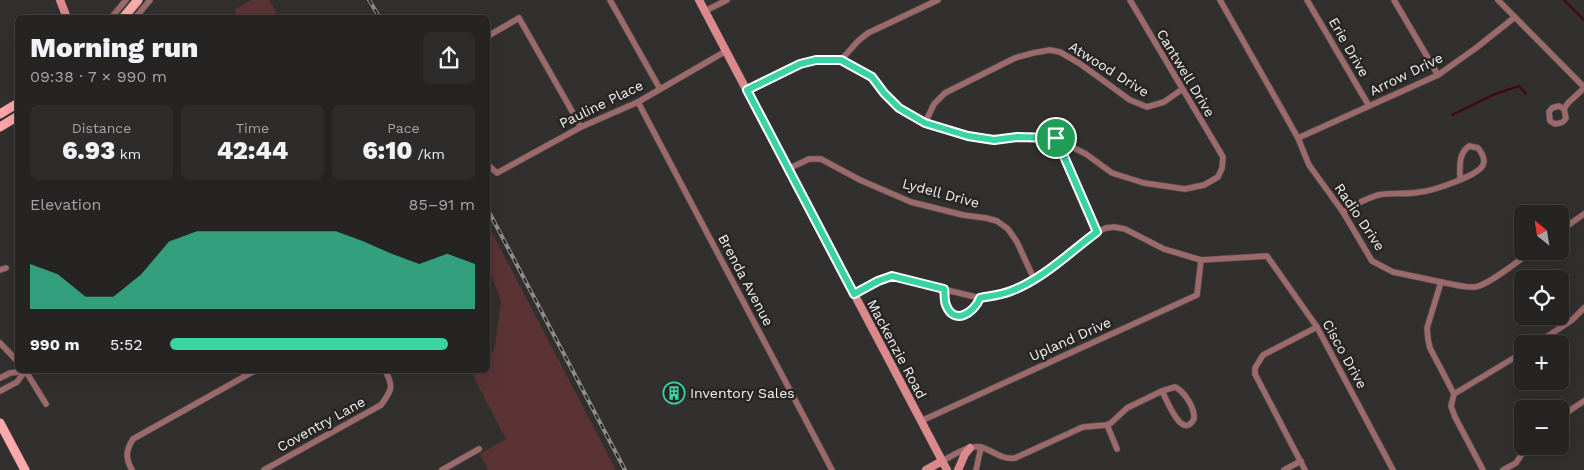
<!DOCTYPE html>
<meta charset="utf-8">
<style>
body{margin:0;font-family:"Work Sans",sans-serif;background:#2e2b2b;color:#f1f3f6;height:100vh;display:flex;flex-direction:column;font-size:19px;white-space:nowrap}
*{box-sizing:border-box;margin:0}
p{font-size:16px;color:#a4a4a6}
.icon{flex:none;width:28px;height:28px;fill:none;stroke:currentColor;stroke-width:2;stroke-linecap:round;stroke-linejoin:round}
.map{position:relative;flex:1;overflow:hidden}
.panel{position:absolute;left:15px;top:15px;width:475px;height:358px;display:flex;flex-direction:column;background:#262323;border-radius:8px;box-shadow:0 5px 20px #0002,0 0 0 1px #424041}
.panel>*{flex:none}
.needle{width:32px;rotate:330deg}
.tools{position:absolute;left:1514px;top:205px;display:grid;gap:10px}
.tools a{display:grid;place-items:center;width:55px;height:55px;border-radius:8px;background:#262323;box-shadow:0 5px 20px #0002,0 0 0 1px #424041;font-size:25px}
.pin{position:absolute;display:grid;place-items:center;width:42px;height:42px;color:#fff;margin:-21px;border:2px solid #fff;border-radius:50%;box-shadow:0 1px 5px #0007}
.round{display:grid;place-items:center;flex:none;width:52px;height:52px;border-radius:8px;background:#2e2b2b}
.headline{display:flex;align-items:center;justify-content:space-between;height:85px;padding:0 15px}
h1{font-size:28px;font-weight:800;line-height:38px}
.metrics{display:grid;grid-template-columns:repeat(3,1fr);gap:8px;height:85px;padding:5px 15px}
.metrics div{display:grid;align-content:center;border-radius:8px;background:#2e2b2b;text-align:center}
.metrics b{font-size:25px;font-weight:800}
.metrics small{font-size:14px;font-weight:400}
.metrics p{font-size:14px}
.chart{height:140px;padding:10px 15px}
.chart p{display:flex;justify-content:space-between}
.chart svg{width:100%;height:90px;margin-top:5px;fill:#3ad4a4;opacity:.7}
ul{padding:0 15px;list-style:none;font-size:16px}
li{display:grid;grid-template-columns:80px 60px 1fr;align-items:center;height:38px}
li i{height:12px;border-radius:6px;background:#3ad4a4}
.map>svg:first-child{display:block}
.green{fill:#5b3335}
.lines{fill:none;stroke-linecap:round;stroke-linejoin:round}
.stream{stroke:#410610;stroke-width:2}
.street-casing{stroke:#4d4a4a;stroke-width:7}
.secondary-casing{stroke:#4d4a4a;stroke-width:9}
.primary-casing{stroke:#4d4a4a;stroke-width:10}
.street{stroke:#9d6a6b;stroke-width:5.5}
.secondary{stroke:#db898c;stroke-width:8}
.primary{stroke:#fea9ac;stroke-width:9}
.rail-casing{stroke:#908d8d;stroke-width:4}
.rail{stroke:#282525;stroke-width:2;stroke-dasharray:5.5;stroke-linecap:butt}
.route-casing{stroke:#fff;stroke-width:10}
.route{stroke:#3ad4a4;stroke-width:6}
.labels{text-anchor:middle;stroke-width:5;stroke-linejoin:round;paint-order:stroke}
.street-label{font-size:14px;fill:#f2f0f0;stroke:#282525}
.poi-label{font-size:14px;fill:#f2f0f0;stroke:#282525;text-anchor:start}
</style>
<div class="map">
<svg width="1584" height="470" viewBox="0 0 1584 470">
<rect width="100%" height="100%" fill="#322f2f"/>
<g class="green">
<path d="M252 0H269L277 13 268 17H238L234 10Z"/>
<path d="M488 225 616 470H488L480 454 506 439 473 376 478 370H488V358L494 350 501 302 488 265Z"/>
</g>
<g class="lines">
<g class="stream">
<path d="M1564 0 1584 20"/>
<path d="M1452 115 1495 94 1519 86 1526 94"/>
</g>
<g class="street-casing">
<g id="street">
<path d="M610 0 660 89"/>
<path d="M1220 0 1298 138 1309 165 1343 212 1372 261 1393 272 1441 282 1427 328 1428 339 1430 348 1454 394 1451 406 1455 417 1483 470"/>
<path d="M1307 0 1369 106"/>
<path d="M1394 0 1438 75"/>
<path d="M1498 0 1584 87"/>
<path d="M705 11 727 0"/>
<path d="M111 18 126 0"/>
<path d="M135 18 150 0"/>
<path d="M488 36 519 18 581 127"/>
<path d="M841 60 858 41 868 33 938 0"/>
<path d="M747 90 808 62 816 60H841L872 77 884 93 899 108 925 123 968 136 994 140 1017 137 1056 139 1086 154 1112 173 1144 183 1185 189 1204 185 1218 177 1222 168 1223 157 1130 0"/>
<path d="M638 102 832 470"/>
<path d="M1564 109 1559 106 1552 108 1549 112 1550 121 1555 124C1561 123 1563 123 1566 118L1564 109 1568 103 1584 88"/>
<path d="M925 123 934 104 945 93 1015 58 1033 53 1050 50 1060 52 1079 63 1130 100 1147 107 1164 102 1181 90"/>
<path d="M1298 138 1438 75 1476 48 1515 17"/>
<path d="M1056 139 1097 232"/>
<path d="M488 165 497 173 581 127 638 102 726 51"/>
<path d="M788 169 809 159H821L860 180 911 202 963 215 986 218 997 221 1008 229 1017 242 1034 279"/>
<path d="M1343 212C1354 205 1365 199 1378 195 1391 192 1406 195 1420 192 1432 191 1478 176 1483 165 1486 159 1482 153 1478 148L1469 146C1458 154 1460 167 1460 179"/>
<path d="M1560 231 1584 214"/>
<path d="M0 270 6 268"/>
<path d="M1441 282C1452 284 1464 288 1475 287 1489 285 1519 260 1532 251"/>
<path d="M944 289C945 294 944 300 946 305 954 326 974 313 980 298"/>
<path d="M854 294 878 281 892 277 980 298 1011 291 1061 261 1097 232 1106 228 1114 227 1125 229 1164 249 1201 260 1267 256 1317 327 1393 470"/>
<path d="M0 343 18 362"/>
<path d="M1536 344 1572 320 1584 308"/>
<path d="M25 370 46 404"/>
<path d="M0 378 10 373 26 371"/>
<path d="M1175 387C1185 392 1195 408 1194 419 1182 441 1167 400 1162 391Z"/>
<path d="M0 391 17 382 26 370"/>
<path d="M1454 394 1522 353"/>
<path d="M1560 417 1584 401"/>
<path d="M921 421 1197 295 1201 260"/>
<path d="M1107 425 1117 449"/>
<path d="M942 461C953 456 967 445 980 447 993 450 1001 460 1015 458L1083 427 1107 425 1111 423 1127 408 1162 391"/>
<path d="M132 470C125 458 126 450 133 439L256 370"/>
<path d="M264 470 381 405C392 390 394 387 385 370"/>
<path d="M442 470 479 449"/>
<path d="M976 470 981 447"/>
<path d="M1284 470 1301 461"/>
<path d="M1305 470 1255 374V368L1263 355 1317 327"/>
<path d="M1503 470 1516 463 1527 446"/>
</g>
</g>
<g class="secondary-casing">
<g id="secondary">
<path d="M60 0 67 18"/>
<path d="M699 0 947 470"/>
<path d="M926 470 942 461"/>
<path d="M958 470 965 454 970 448"/>
</g>
</g>
<g class="primary-casing">
<g id="primary">
<path d="M123 18 138 0"/>
<path d="M0 114 18 103"/>
<path d="M0 127 18 116"/>
<path d="M0 423 25 470"/>
</g>
</g>
<use href="#street" class="street"/>
<use href="#secondary" class="secondary"/>
<use href="#primary" class="primary"/>
<g class="rail-casing">
<g id="rail">
<path d="M369 0 380 18"/>
<path d="M488 210 625 470"/>
</g>
</g>
<use href="#rail" class="rail"/>
</g>
<g class="lines">
<g class="route-casing">
<path id="route" d="M816 60H841L872 77 884 93 899 108 925 123 968 136 994 140 1017 137 1056 138 1097 232C1070 252 1043 279 1011 291 1001 295 990 296 980 298 974 313 954 326 946 305 944 300 945 294 944 289L892 276 878 281 854 294 747 90 800 64Z"/>
</g>
<use href="#route" class="route"/>
</g>
<defs>
<g id="building-ring" transform="scale(1.125)"><circle r="9.5" fill="#282525" stroke="#3ad4a4" stroke-width="1.5"/><path d="M-4-6H4V6H1V3H-1V6H-4ZM-2.5-4.3h1.7v1.8h-1.7ZM.8-4.3h1.7v1.8H.8ZM-2.5-1h1.7V.8h-1.7ZM.8-1h1.7V.8H.8Z" fill="#3ad4a4"/></g>
</defs>
<g fill-rule="evenodd">
<use href="#building-ring" x="674" y="393"/>
</g>
<g class="labels">
<g class="street-label">
<text transform="translate(1349 47) rotate(60)" y="5">Erie Drive</text>
<text transform="translate(1109 69) rotate(32)" y="5">Atwood Drive</text>
<text transform="translate(1186 73) rotate(59)" y="5">Cantwell Drive</text>
<text transform="translate(1406 74) rotate(-26)" y="5">Arrow Drive</text>
<text transform="translate(601 104) rotate(-26)" y="5">Pauline Place</text>
<text transform="translate(941 193) rotate(15)" y="5">Lydell Drive</text>
<text transform="translate(1360 217) rotate(56)" y="5">Radio Drive</text>
<text transform="translate(746 280) rotate(62)" y="5">Brenda Avenue</text>
<text transform="translate(1070 339) rotate(-24)" y="5">Upland Drive</text>
<text transform="translate(897 349) rotate(62)" y="5">Mackenzie Road</text>
<text transform="translate(1345 354) rotate(61)" y="5">Cisco Drive</text>
<text transform="translate(321 424) rotate(-29)" y="5">Coventry Lane</text>
</g>
<g class="poi-label">
<text x="690" y="398">Inventory Sales</text>
</g>
</g>
</svg>
<div class="tools">
<a><svg class="needle" viewBox="-14 -14 28 28"><path d="M0-13l5 13h-10z" fill="#e53935"/><path d="M0 13l5-13h-10z" fill="#a4a4a6"/></svg></a>
<a><svg class="icon" aria-label="locate" viewBox="0 0 24 24"><circle cx="12" cy="12" r="6"/><path d="M12 2v4M12 18v4M2 12h4M18 12h4"/></svg></a>
<a>+</a>
<a>−</a>
</div>
<div class="pin" style="left:1056px;top:138px;background:#1e9e55"><svg class="icon" aria-label="arrive" viewBox="0 0 24 24"><path d="M6 21V4h12l-3 4 3 4H6"/></svg></div>
<section class="panel">
<div class="headline"><div><h1>Morning run</h1><p>09:38 · 7 × 990 m</p></div><a class="round"><svg class="icon" aria-label="share" viewBox="0 0 24 24"><path d="M12 15V3M7 8l5-5 5 5M5 13v7h14v-7"/></svg></a></div>
<div class="metrics">
<div><p>Distance</p><b>6.93<small> km</small></b></div>
<div><p>Time</p><b>42:44</b></div>
<div><p>Pace</p><b>6:10<small> /km</small></b></div>
</div>
<div class="chart"><p><span>Elevation</span>85–91 m</p>
<svg viewBox="0 0 160 44" preserveAspectRatio="none"><path d="M0 44V22L10 27L20 38L30 38L40 27L50 11L60 6L70 6L80 6L90 6L100 6L110 6L120 11L130 17L140 22L150 17L160 22V44z"/></svg>
</div>
<ul>
<li><b>990 m</b>5:52<i style="width:91%"></i></li>
</ul>
</section>
</div>
